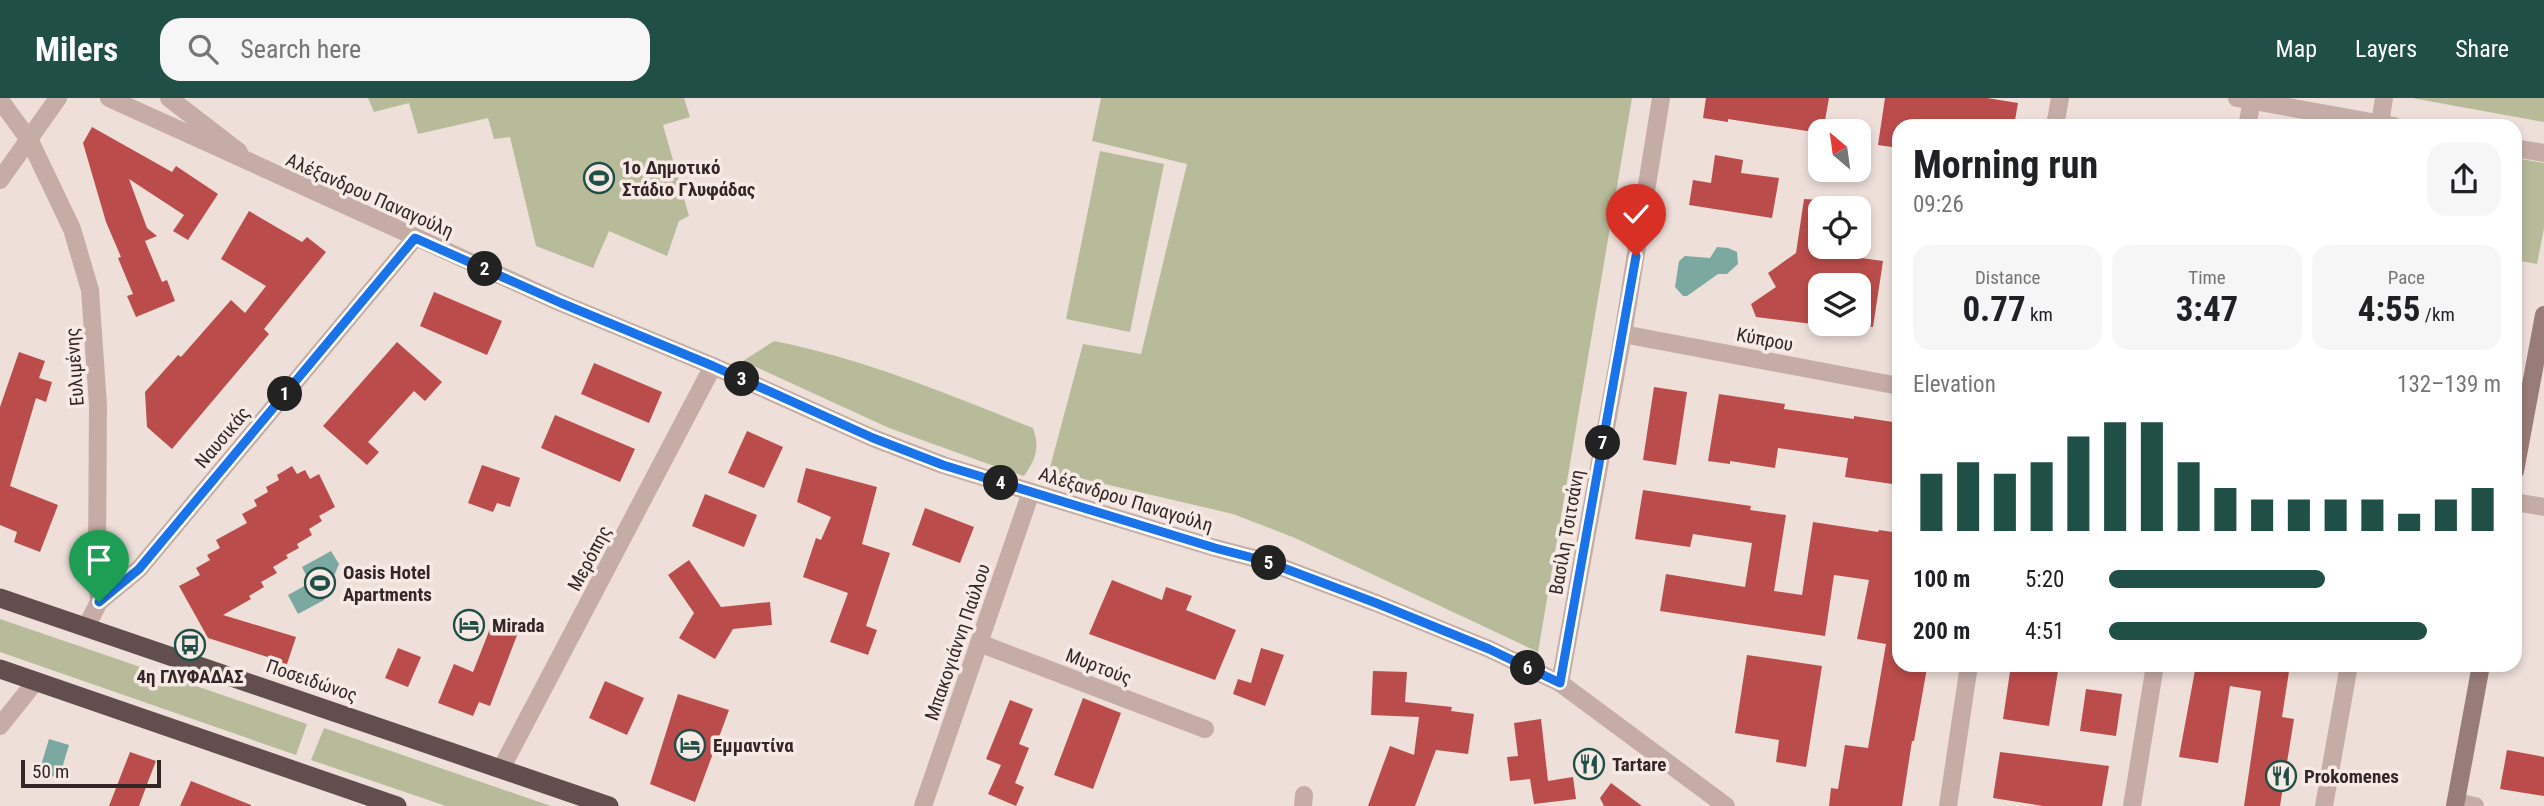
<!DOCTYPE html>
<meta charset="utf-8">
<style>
body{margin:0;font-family:"Roboto Condensed",sans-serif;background:#f6f6f6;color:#202124;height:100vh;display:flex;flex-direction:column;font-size:26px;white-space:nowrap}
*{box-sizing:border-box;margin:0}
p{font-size:23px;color:#757577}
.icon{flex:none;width:38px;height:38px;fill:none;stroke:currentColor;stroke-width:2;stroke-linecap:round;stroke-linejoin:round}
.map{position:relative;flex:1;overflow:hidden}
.details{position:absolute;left:1892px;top:21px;width:630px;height:553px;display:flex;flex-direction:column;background:#fff;border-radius:21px;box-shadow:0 4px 10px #0003}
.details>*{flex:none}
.needle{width:46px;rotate:331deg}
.buttons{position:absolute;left:1808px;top:21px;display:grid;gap:14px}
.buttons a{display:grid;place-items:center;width:63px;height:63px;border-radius:14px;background:#fff;box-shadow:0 4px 10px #0003;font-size:35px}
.scale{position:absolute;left:21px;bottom:18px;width:140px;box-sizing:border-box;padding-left:7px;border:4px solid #322726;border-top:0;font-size:19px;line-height:24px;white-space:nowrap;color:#322726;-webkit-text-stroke:5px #f7eae4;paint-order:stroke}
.pin{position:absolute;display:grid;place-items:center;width:60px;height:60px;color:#fff;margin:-72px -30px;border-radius:50% 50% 50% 0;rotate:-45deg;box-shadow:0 0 7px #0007}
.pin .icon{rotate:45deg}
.km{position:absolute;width:35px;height:35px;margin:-18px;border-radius:50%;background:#222;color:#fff;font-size:19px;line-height:35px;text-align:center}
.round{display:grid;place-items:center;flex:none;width:74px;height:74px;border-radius:21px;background:#f6f6f6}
.head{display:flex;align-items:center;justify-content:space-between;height:119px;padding:0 21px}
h1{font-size:38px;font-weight:700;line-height:52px}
.figures{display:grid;grid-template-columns:repeat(3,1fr);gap:10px;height:119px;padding:7px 21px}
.figures div{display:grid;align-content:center;border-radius:18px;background:#f6f6f6;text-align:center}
.figures b{font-size:35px;font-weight:700}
.figures small{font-size:19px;font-weight:400}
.figures p{font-size:19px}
.chart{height:196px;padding:14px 21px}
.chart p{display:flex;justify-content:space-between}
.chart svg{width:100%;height:126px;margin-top:7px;stroke:#204f47;stroke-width:6}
ul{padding:0 21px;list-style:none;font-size:23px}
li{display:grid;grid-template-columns:112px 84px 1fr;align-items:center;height:52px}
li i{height:18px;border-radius:9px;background:#204f47}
header{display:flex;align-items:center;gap:42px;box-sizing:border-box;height:98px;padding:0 35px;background:#204f47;color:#fff}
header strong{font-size:33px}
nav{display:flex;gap:38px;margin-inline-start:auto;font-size:24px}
.search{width:490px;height:63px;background:#f6f6f6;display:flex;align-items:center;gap:18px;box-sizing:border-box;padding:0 24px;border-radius:21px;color:#757577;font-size:26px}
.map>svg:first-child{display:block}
.green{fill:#b8bb9a}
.water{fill:#7ba8a0}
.building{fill:#ba4d4b}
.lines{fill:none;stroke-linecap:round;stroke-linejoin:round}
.minor{stroke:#c5ada6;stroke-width:18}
.tertiary{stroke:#c5ada6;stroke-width:18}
.secondary{stroke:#987c78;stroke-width:18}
.trunk{stroke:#624e4c;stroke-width:19}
.route-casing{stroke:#fff;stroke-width:14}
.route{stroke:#1a73e8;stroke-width:9}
.labels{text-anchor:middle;stroke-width:7;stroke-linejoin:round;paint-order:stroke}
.poi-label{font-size:19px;font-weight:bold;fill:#322726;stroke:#f7eae4;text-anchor:start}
.street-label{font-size:19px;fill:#322726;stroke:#f7eae4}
</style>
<header>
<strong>Milers</strong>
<div class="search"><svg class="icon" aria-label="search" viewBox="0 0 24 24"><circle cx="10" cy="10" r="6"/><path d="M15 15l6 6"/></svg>Search here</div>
<nav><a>Map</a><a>Layers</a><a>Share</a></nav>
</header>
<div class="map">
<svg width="2544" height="708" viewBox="0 0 2544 708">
<rect width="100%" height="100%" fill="#eedfd9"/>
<g class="green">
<path d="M368 0H684L690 19 663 27 689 118 679 123 667 158 609 133 593 170 536 148 510 39 494 41 488 20 418 36 409 5 374 14Z"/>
<path d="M1101 0H1632L1538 554 1295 440 1233 416 1049 373 1083 246 1141 256 1187 66 1092 43Z"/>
<path d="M2412 0H2544V24Z"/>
<path d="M1100 53 1164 66 1130 234 1066 221Z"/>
<path d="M2515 60 2544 65V130L2537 166 2515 162Z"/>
<path d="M774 243C864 261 948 296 1033 330 1040 350 1036 361 1024 378L1005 372 889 330 743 263Z"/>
<path d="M0 521 307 626 296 657 0 554Z"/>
<path d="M324 630 551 708H446L311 662Z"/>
</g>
<g class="water">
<path d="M1717 149 1728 150 1737 154 1738 166 1727 176H1718L1687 198H1683L1675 189 1679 163 1685 158 1710 160Z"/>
<path d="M331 453 339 466 324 502 298 516 288 497 308 486 309 483 302 469Z"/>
<path d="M49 641 69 647 59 680 39 674Z"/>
</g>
<g class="building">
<path d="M1706 0H1829L1823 33 1820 35 1728 21V24L1703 20Z"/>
<path d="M1885 0H1987L2018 5 2014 28H1899V50L1878 47Z"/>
<path d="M92 29 172 74 176 68 218 96 188 142 173 133 184 117 129 81 147 130 157 138 145 143 162 184 167 182 175 203 136 219 127 198 133 196 118 160 121 159 106 124 83 45Z"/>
<path d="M1715 57 1743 62 1741 75 1779 80 1772 120 1689 107 1693 82 1711 85Z"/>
<path d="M1804 101 1820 102V149H1825L1824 155 1883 163 1873 229 1858 227V187H1819L1813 226 1756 219 1751 206 1776 189 1768 175 1796 155Z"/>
<path d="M249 113 302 144 307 139 326 154 264 231 269 236 172 351 147 329 145 294 178 257 181 259 231 202 245 215 266 188 221 161Z"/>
<path d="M434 194 502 223 487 257 420 228Z"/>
<path d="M397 244 442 284 425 303 414 293 368 344 379 354 367 367 323 328Z"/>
<path d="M19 254 45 263 39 280 52 284 46 304 36 300 10 388 58 407 40 454 14 444 17 434 0 427V309Z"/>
<path d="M594 265 662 294 649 325 581 296Z"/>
<path d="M1654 289 1687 294 1676 367 1643 362Z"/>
<path d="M1719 296 1785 306 1784 311 1854 321V318L1899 325V387L1845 379 1848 360 1778 350 1775 370 1730 363V366L1708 363Z"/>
<path d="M555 317 635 351 620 384 541 350Z"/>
<path d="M747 333 783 349 764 390 728 375Z"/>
<path d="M482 367 520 380 510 409 497 405 493 414 468 405Z"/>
<path d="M292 368 297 376 305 372 310 381 319 376 335 409 319 418 322 423 309 431 312 437 297 446 299 450 286 457 288 460 273 469 277 475 261 484 264 489 249 498 251 501 223 517 296 539 285 572 272 568 274 561 208 540 179 488 200 477 196 470 210 462 207 457 220 450 216 442 247 425 242 416 257 408 254 402 268 394 266 389 279 382 277 377Z"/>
<path d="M806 370 877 389 862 446 890 455 866 528 877 532 868 557 830 544 848 495 803 479 816 440 821 442 831 419 797 404Z"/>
<path d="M1643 392 1751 408 1750 412 1786 417 1774 493 1802 497 1813 424 1878 434 1879 432 1899 435V567L1927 570 1914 643H1912L1902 708H1829L1831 690 1838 691 1845 647 1868 650 1886 546 1857 541 1869 482 1834 477 1825 538 1660 513 1666 476 1745 489 1752 445 1693 436 1690 449 1635 441Z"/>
<path d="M705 396 757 417 744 449 692 428Z"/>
<path d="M925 410 974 429 960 465 912 447Z"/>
<path d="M689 462 721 509 770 504 772 527 733 531 715 561 679 540 694 515 668 477Z"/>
<path d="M1112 482 1162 502 1166 489 1192 498 1186 512 1236 532 1215 582 1089 536Z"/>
<path d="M493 523 519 532 490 608 479 604 473 618 438 605 454 566 473 574Z"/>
<path d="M398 550 421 559 408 589 385 580Z"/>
<path d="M1261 550 1284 557 1265 608 1233 596 1238 581 1251 585Z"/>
<path d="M1747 557 1822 568 1806 669 1776 664 1779 642 1735 635Z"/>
<path d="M2011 567H2059L2049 628 2003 621Z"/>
<path d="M2196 567H2290L2282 619 2294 621 2280 708H2244L2261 593 2230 588 2218 665 2179 659Z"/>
<path d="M1373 573 1407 574 1405 604 1452 609 1451 613 1474 616 1468 656 1436 652 1415 708H1368L1390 648 1414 657 1419 619 1371 617Z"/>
<path d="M605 583 644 600 627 637 589 620Z"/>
<path d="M2086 591 2122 596 2116 638 2080 633Z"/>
<path d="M678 596 729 612 695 704 650 686Z"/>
<path d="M1083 600 1121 615 1093 691 1054 677Z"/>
<path d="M1010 602 1033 611 1019 646 1029 650 1015 685 1024 689 1016 708 988 696 1001 667 986 661Z"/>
<path d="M1541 621 1548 683 1573 679 1576 701 1534 706 1530 681 1510 683 1507 659 1518 658 1514 625Z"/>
<path d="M2507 652 2544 659V698L2500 691Z"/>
<path d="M130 654 156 663 149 681 139 708H109Z"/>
<path d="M2000 654 2109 668 2102 708H2043L1993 700Z"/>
<path d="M191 683 251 707V708H180Z"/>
<path d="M1611 685 1642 708H1604L1600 700Z"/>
</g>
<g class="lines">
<g class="minor">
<path d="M2237 0 2394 28"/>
<path d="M0 2 30 43 72 131 90 192 98 307 97 459 99 504"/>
<path d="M2380 26 2384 0"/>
<path d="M2247 28 2252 3"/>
<path d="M2515 50 2544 55"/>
<path d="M0 82 58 0"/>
<path d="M86 529 99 504 139 471 415 140"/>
<path d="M979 545 1205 631"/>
<path d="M0 628 36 583"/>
<path d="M501 671 713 268"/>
<path d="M2456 704 2475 708"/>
<path d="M923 708 1031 394"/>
<path d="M1303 708 1304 697"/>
<path d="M2132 708 2155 567"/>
<path d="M2324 708 2349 567"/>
</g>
<g class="tertiary">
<path d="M109 0 561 205 713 268 873 340 943 367 1215 450 1265 463 1376 505 1489 551 1560 585 1726 708"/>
<path d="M169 0 239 54"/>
<path d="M2055 28 2060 0"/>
<path d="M1623 236 1899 288"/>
<path d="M2515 404 2544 409"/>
<path d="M1560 585 1623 236 1661 0"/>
<path d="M1948 708 1969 567"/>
</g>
<g class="secondary">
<path d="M2515 373 2544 217"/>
<path d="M2455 708 2481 567"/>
</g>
<g class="trunk">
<path d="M0 500 609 708"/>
<path d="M0 571 397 708"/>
</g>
</g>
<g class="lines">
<g class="route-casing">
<path id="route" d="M99 504 139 471 415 140 561 205 713 268 873 340 943 367 1215 450 1265 463 1376 505 1489 551 1560 585 1636 158"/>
</g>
<use href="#route" class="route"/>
</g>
<defs>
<g id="stadium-ring" transform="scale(1.575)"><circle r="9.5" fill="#f7eae4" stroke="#204f47" stroke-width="1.5"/><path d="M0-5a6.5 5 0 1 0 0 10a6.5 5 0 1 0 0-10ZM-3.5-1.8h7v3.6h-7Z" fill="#204f47"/></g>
<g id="hotel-ring" transform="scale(1.575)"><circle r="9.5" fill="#f7eae4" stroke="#204f47" stroke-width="1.5"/><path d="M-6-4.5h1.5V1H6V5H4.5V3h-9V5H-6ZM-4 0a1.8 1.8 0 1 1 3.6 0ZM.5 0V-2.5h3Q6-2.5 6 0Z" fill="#204f47"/></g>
<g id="bus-ring" transform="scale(1.575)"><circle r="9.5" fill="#f7eae4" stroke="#204f47" stroke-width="1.5"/><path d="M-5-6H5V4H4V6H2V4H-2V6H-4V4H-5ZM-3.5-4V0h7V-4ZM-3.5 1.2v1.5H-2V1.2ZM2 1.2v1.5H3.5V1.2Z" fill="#204f47"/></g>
<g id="restaurant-ring" transform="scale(1.575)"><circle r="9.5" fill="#f7eae4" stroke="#204f47" stroke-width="1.5"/><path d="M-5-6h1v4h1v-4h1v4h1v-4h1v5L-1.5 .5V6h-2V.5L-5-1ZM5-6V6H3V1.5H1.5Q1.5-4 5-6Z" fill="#204f47"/></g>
</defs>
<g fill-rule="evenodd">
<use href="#stadium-ring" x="599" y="80"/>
<use href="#stadium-ring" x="320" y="485"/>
<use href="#hotel-ring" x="469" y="527"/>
<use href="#bus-ring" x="190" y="547"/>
<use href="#hotel-ring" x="690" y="647"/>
<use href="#restaurant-ring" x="1589" y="666"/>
<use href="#restaurant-ring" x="2281" y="678"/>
</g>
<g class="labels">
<g class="poi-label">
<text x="622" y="76">1ο Δημοτικό<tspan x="622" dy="22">Στάδιο Γλυφάδας</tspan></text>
<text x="343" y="481">Oasis Hotel<tspan x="343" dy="22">Apartments</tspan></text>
<text x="492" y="534">Mirada</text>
<text x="190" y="585" text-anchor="middle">4η ΓΛΥΦΑΔΑΣ</text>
<text x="713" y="654">Εμμαντίνα</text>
<text x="1612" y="673">Tartare</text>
<text x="2304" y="685">Prokomenes</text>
</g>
<g class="street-label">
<text transform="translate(370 97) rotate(24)" y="7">Αλέξανδρου Παναγούλη</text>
<text transform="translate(1765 241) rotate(11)" y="7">Κύπρου</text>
<text transform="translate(74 269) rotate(-94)" y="7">Ευλιμένης</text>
<text transform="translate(222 339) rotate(-50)" y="7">Ναυσικάς</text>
<text transform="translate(1126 401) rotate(17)" y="7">Αλέξανδρου Παναγούλη</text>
<text transform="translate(1566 434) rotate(-80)" y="7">Βασίλη Τσιτσάνη</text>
<text transform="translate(589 460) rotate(-62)" y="7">Μερόπης</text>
<text transform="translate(957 544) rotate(-71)" y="7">Μπακογιάννη Παύλου</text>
<text transform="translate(1099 568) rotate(21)" y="7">Μυρτούς</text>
<text transform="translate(312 582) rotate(19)" y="7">Ποσειδώνος</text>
</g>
</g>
</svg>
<div class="buttons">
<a><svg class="needle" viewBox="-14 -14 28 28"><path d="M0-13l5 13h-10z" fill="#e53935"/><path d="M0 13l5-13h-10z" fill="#757577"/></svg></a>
<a><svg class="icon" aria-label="locate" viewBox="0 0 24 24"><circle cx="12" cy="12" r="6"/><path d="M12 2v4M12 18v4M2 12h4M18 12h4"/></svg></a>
<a><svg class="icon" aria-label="layers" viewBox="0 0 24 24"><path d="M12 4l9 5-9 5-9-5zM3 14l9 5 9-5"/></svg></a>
</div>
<div class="scale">50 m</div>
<div class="pin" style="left:99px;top:504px;background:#1e9e55"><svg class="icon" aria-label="arrive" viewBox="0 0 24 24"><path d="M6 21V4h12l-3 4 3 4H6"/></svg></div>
<div class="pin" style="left:1636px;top:158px;background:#d93025"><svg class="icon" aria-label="check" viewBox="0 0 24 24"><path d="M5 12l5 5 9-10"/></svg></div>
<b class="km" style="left:285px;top:296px">1</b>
<b class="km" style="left:485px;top:171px">2</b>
<b class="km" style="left:742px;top:281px">3</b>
<b class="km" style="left:1001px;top:385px">4</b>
<b class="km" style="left:1269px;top:465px">5</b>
<b class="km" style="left:1528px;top:570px">6</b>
<b class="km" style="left:1603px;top:345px">7</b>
<section class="details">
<div class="head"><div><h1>Morning run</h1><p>09:26</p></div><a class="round"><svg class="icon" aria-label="share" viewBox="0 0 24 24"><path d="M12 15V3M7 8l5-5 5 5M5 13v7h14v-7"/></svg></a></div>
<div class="figures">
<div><p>Distance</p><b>0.77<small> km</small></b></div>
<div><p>Time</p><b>3:47</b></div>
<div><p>Pace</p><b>4:55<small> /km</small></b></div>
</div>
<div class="chart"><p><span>Elevation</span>132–139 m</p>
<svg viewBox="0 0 160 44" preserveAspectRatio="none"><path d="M5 44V24M15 44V20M25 44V24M35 44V20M45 44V11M55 44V6M65 44V6M75 44V20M85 44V29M95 44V33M105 44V33M115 44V33M125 44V33M135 44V38M145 44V33M155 44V29"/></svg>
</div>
<ul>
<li><b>100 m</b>5:20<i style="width:55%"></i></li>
<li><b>200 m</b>4:51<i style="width:81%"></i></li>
</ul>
</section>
</div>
